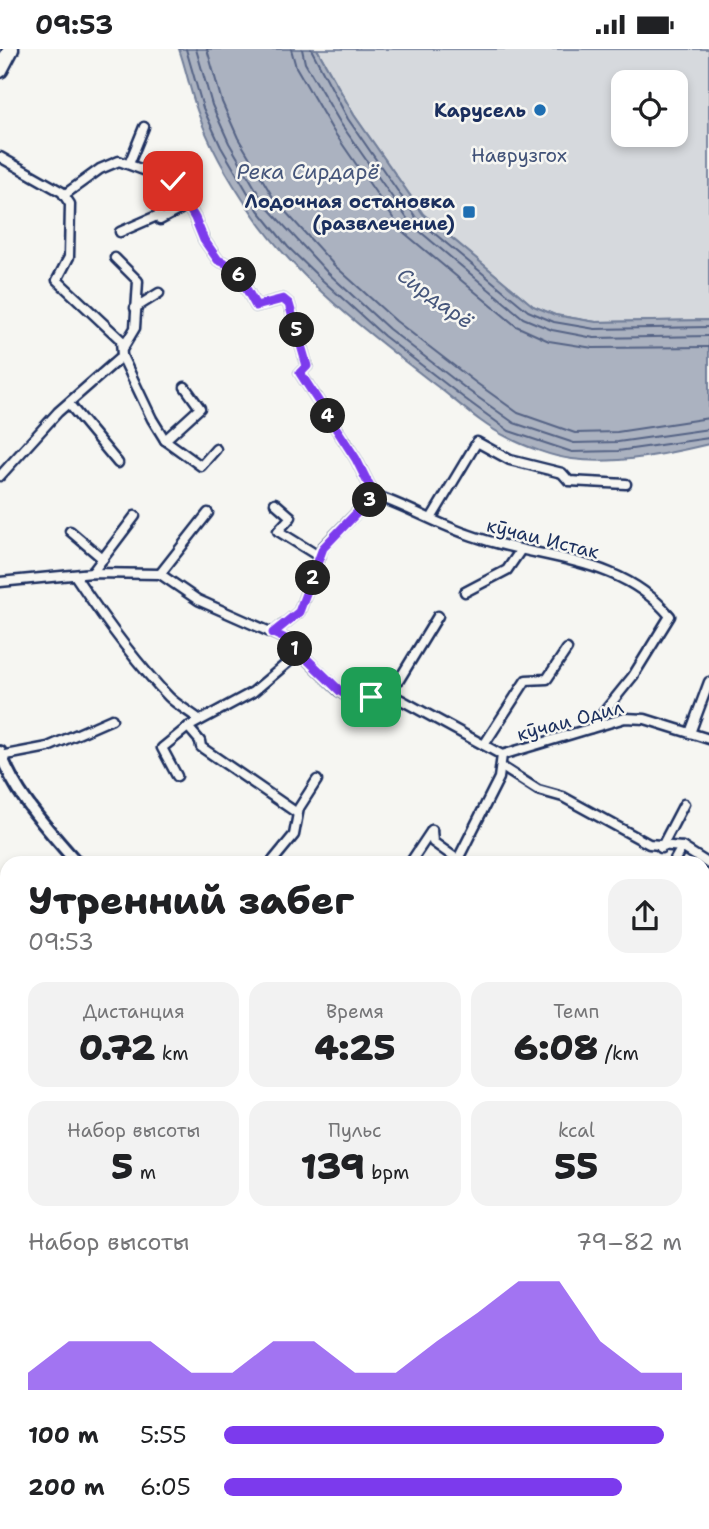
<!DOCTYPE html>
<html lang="ru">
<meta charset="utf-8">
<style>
body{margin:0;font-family:"Shantell Sans",sans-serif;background:#f2f2f2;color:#202124;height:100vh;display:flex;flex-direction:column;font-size:26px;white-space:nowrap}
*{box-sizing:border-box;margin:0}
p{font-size:23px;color:#757577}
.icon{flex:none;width:38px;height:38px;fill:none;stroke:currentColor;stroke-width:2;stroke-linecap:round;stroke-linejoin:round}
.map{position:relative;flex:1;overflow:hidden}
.details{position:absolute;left:0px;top:807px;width:710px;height:674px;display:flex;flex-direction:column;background:#fff;border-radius:21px 21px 0 0;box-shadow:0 4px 10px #0003}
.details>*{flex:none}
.fabs{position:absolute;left:611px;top:21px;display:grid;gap:14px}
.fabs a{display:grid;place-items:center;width:77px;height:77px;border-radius:14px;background:#fff;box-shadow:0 4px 10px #0003;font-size:35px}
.pin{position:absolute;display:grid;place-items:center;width:60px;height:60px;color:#fff;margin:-30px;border-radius:14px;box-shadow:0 4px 10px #0006}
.km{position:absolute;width:35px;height:35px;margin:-18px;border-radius:50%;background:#222;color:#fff;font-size:19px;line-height:35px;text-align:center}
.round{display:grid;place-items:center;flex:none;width:74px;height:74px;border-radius:21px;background:#f2f2f2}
.summary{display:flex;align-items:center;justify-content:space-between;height:119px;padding:0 28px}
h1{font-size:38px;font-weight:800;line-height:52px}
.figures{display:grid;grid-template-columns:repeat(3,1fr);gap:10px;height:119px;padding:7px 28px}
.figures div{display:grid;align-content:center;border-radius:18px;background:#f2f2f2;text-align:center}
.figures b{font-size:35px;font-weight:800}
.figures small{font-size:19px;font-weight:400}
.figures p{font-size:19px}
.chart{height:196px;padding:14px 28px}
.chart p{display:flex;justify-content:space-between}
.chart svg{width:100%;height:126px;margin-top:7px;fill:#7c3aed;opacity:.7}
ul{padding:0 28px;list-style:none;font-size:23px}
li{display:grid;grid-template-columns:112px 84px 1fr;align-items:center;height:52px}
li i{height:18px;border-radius:9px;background:#7c3aed}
.status{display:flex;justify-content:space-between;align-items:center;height:49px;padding:0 35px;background:#fff;direction:ltr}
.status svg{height:19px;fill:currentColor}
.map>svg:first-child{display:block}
.green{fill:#d6d9dd;stroke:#78849e;stroke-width:2;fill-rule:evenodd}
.water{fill:#abb2c0;stroke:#717e99;stroke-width:2}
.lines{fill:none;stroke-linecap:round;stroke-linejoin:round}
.shore{stroke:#556385;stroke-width:2}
.street-casing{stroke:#1b2f5e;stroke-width:13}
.secondary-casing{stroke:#1b2f5e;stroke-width:16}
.highway-casing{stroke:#1b2f5e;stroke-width:19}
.street{stroke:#f6f6f2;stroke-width:8}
.secondary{stroke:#f6f6f2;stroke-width:10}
.highway{stroke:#f6f6f2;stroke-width:14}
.route-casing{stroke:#fff;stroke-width:14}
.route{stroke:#7c3aed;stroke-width:9}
.poi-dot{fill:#1f6fb2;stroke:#f6f6f2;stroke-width:2.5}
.labels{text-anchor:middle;stroke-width:5;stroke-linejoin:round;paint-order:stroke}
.poi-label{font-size:19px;font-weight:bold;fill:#1b2f5e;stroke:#f6f6f2;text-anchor:end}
.park-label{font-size:19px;fill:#405177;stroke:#f6f6f2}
.street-label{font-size:19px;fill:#1b2f5e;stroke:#f6f6f2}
.water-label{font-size:21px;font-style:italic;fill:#46567b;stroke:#f6f6f2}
</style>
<div class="status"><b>09:53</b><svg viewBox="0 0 49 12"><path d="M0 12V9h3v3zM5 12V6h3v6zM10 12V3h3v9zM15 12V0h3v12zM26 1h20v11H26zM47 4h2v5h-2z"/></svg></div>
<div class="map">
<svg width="709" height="1480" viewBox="0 0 709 1480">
<rect width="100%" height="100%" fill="#f6f6f2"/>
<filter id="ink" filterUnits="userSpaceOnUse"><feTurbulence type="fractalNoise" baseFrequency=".0143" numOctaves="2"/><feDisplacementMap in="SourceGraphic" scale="14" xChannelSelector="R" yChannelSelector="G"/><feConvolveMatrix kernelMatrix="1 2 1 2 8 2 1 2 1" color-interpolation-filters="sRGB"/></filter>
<g filter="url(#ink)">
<path class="green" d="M317 0H709V271L596 273 555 266 533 257 423 165 354 66ZM623 33H676V86H623Z"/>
<path class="water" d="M179 0H317L354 66 423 165 533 257 555 266 596 273 709 271V395C667 405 616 416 572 410 553 408 524 397 507 388 482 376 459 354 438 338 374 289 297 231 252 164 231 134 209 96 197 61 190 41 186 20 179 0Z"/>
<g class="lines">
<g class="shore">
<path d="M186 0 203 59 221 98 258 161 288 198 321 230 384 287 464 349 509 382 572 403 618 402 709 389"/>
<path d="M196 0 212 56 229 94 265 156 327 223 389 280 469 342 514 374 574 394 618 393 709 380"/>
<path d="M207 0 222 53 238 89 274 150 334 216 396 272 475 333 518 364 575 384 617 383 709 369"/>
<path d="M291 0 296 18 332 80 402 182 516 277 549 292 593 299 709 298"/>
<path d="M302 0 305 14 341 75 411 175 523 269 552 281 594 289 709 287"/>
<path d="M311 0 348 70 417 170 528 262 554 273 595 280 709 278"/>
</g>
<g class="street-casing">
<g id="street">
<path d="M0 108 62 143 70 155 69 208 57 231 121 291 122 307 152 370 165 391 201 417 216 400"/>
<path d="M129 115 144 78"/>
<path d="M64 146 100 120 119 112 173 132 195 169 204 191 218 211 234 218 256 257 283 250 289 255 307 317 300 324 356 410 374 446C407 457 435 474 467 485 539 512 619 505 670 567L633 627 591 679"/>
<path d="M120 183 159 166 160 171 188 156"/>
<path d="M115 209 138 232 135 279 123 299"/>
<path d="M135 259 159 244"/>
<path d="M69 355 118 414"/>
<path d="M165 391 200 359 185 338"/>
<path d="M0 427 58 363 122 307"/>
<path d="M275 454 291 468 278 482 320 508"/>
<path d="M432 468 477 393 510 411 562 424 569 432 626 435"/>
<path d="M70 482 103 510"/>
<path d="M92 524 135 467"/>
<path d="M160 525 208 464"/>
<path d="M76 528C104 570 134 612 169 648 177 656 190 663 200 671"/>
<path d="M0 533 92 524 160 525 198 551 286 590 339 642 359 655 399 631 438 567"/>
<path d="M465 543 507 521 520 502"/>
<path d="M273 584 299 563 323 498 374 446"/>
<path d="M383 641 502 706"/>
<path d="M188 678 200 692 201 698 297 764"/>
<path d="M690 684 709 633"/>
<path d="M484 696 526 631 547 630 567 600"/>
<path d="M1 707 48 698 112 670"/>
<path d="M502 718 538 741 563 748 649 795 682 798 709 815"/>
<path d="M177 727 162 699 188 678 253 643 299 604"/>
<path d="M432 781 433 793 458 811"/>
<path d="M661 799 684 755"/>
<path d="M271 814 294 786 299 759 317 731"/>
<path d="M410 814 432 781"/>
<path d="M456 814 499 729 502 706 625 669 645 670 709 690"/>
<path d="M673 814 682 798"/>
<path d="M0 891 7 885"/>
<path d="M704 916 709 919"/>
<path d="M0 982 7 987"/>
<path d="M704 1078 709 1073"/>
<path d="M0 1105 7 1101"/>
<path d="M0 1280 7 1289"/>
<path d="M0 1323 7 1326"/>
<path d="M704 1368 709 1363"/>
<path d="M0 1447H7"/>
<path d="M229 1474 231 1480"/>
<path d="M345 1474 354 1480"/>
<path d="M579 1474 584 1480"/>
<path d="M21 1480 24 1474"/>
<path d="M282 1480 289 1474"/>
<path d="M485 1480 492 1474"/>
</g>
</g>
<g class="secondary-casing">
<g id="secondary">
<path d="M0 703C15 746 47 779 77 814"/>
<path d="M704 1100 709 1102"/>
<path d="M0 1192 7 1189"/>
<path d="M704 1462 709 1458"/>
<path d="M646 1474 650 1480"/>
<path d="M679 1480 688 1474"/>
</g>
</g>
<g class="highway-casing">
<path id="highway" d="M0 21 11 0"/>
</g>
<use href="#street" class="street"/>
<use href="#secondary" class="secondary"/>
<use href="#highway" class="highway"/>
</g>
</g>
<g class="lines" filter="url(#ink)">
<g class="route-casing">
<path id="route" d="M173 132 195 169 204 191 218 211 234 218 256 257 283 250 289 255 307 317 300 324 356 410 374 446 323 499 299 563 273 584 286 590 340 642 359 655 371 648"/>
</g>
<use href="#route" class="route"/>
</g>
<g class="poi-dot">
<circle cx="540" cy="61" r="7"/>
<rect x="462" y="156" width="14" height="14" rx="3.5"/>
</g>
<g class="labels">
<g class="poi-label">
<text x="526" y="68">Карусель</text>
<text x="455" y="159">Лодочная остановка<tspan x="455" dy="22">(развлечение)</tspan></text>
</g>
<g class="park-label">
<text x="519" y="113">Наврузгох</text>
</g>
<g class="street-label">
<text transform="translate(543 489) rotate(14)" y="7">кӯчаи Истак</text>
<text transform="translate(570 671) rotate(-15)" y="7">кӯчаи Одил</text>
</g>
<g class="water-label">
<text x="308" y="130">Река Сирдарё</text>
<text transform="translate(435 249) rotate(36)" y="7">Сирдарё</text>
</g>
</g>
</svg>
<div class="fabs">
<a><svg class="icon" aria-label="locate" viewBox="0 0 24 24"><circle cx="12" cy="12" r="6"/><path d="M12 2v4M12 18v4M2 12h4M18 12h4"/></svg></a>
</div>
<div class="pin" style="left:371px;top:648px;background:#1e9e55"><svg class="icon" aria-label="arrive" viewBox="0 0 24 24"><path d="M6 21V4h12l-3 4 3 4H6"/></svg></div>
<div class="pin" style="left:173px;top:132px;background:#d93025"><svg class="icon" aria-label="check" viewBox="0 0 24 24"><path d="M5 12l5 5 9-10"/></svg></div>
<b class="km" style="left:295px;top:600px">1</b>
<b class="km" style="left:313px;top:529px">2</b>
<b class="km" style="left:370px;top:451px">3</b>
<b class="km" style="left:328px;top:367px">4</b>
<b class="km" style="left:297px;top:281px">5</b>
<b class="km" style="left:239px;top:226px">6</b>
<section class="details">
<div class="summary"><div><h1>Утренний забег</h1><p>09:53</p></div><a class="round"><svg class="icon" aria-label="share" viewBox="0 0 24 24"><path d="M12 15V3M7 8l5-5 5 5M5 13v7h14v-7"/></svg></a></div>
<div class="figures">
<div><p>Дистанция</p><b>0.72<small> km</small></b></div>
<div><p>Время</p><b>4:25</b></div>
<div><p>Темп</p><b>6:08<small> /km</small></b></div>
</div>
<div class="figures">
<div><p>Набор высоты</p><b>5<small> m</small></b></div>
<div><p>Пульс</p><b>139<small> bpm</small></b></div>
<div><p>kcal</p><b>55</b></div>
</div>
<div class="chart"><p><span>Набор высоты</span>79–82 m</p>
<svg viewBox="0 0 160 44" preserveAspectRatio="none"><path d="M0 44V38L10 27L20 27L30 27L40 38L50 38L60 27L70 27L80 38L90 38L100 27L110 17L120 6L130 6L140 27L150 38L160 38V44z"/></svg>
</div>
<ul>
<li><b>100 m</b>5:55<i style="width:96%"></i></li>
<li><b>200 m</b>6:05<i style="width:87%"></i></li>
</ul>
</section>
</div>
